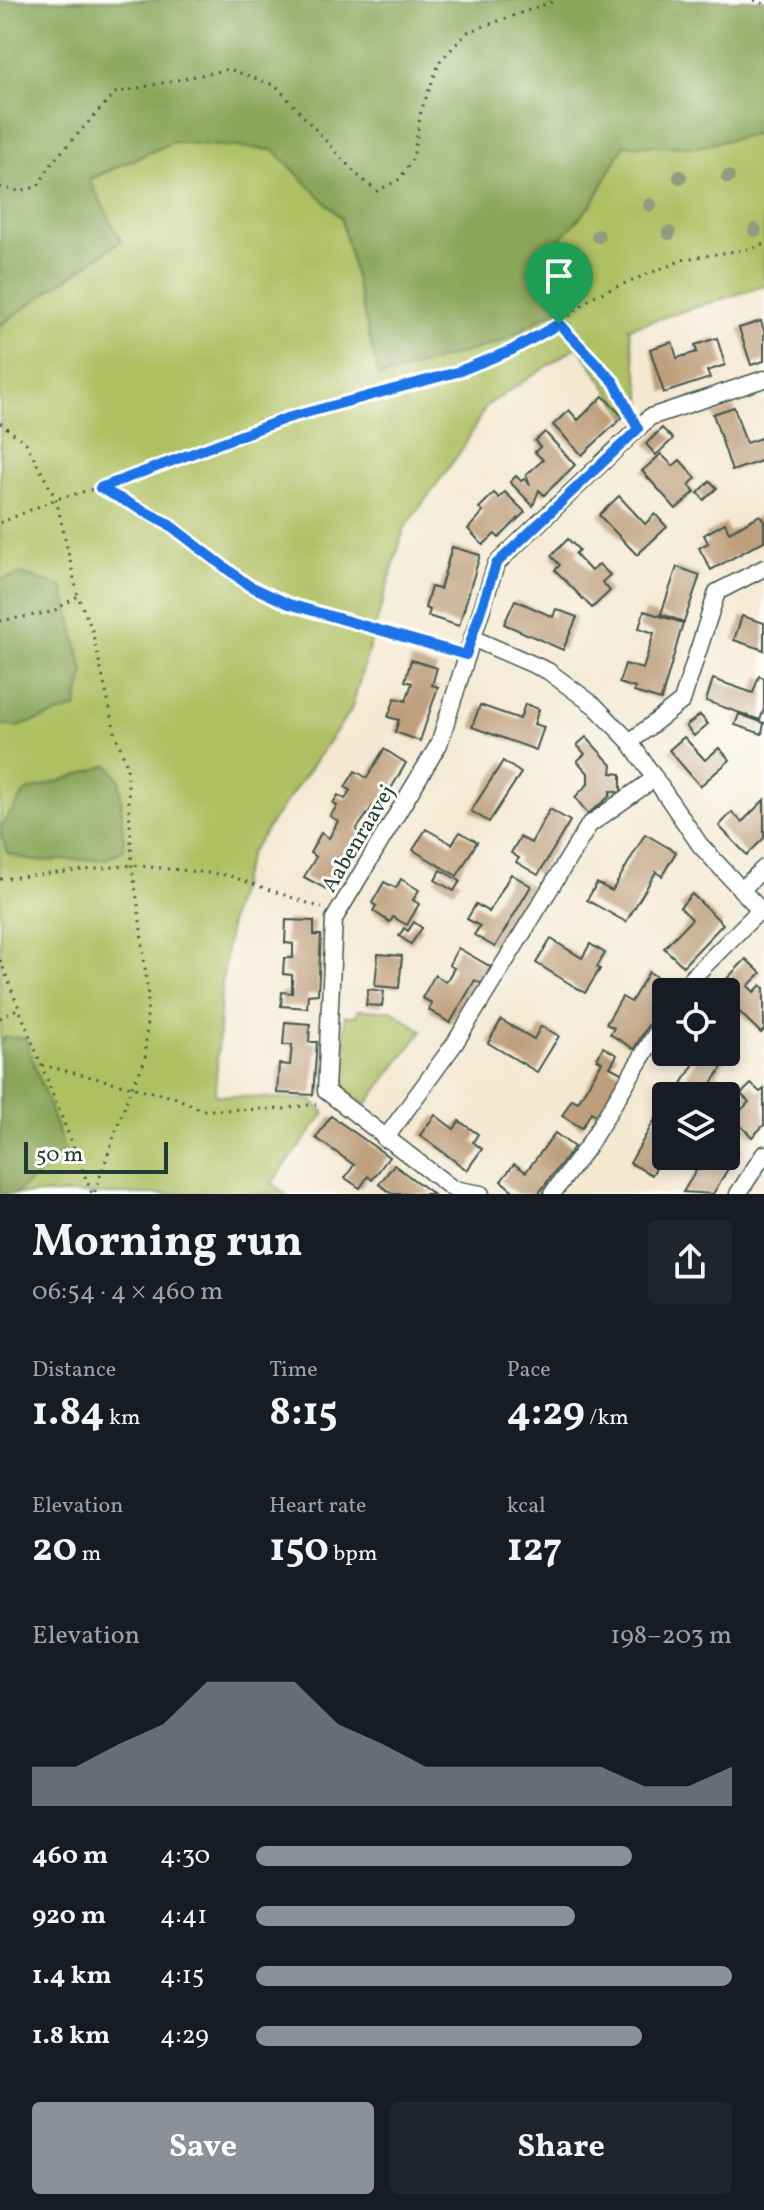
<!DOCTYPE html>
<meta charset="utf-8">
<style>
body{margin:0;font-family:Vollkorn,serif;background:#20242c;color:#f1f3f6;height:100vh;display:flex;flex-direction:column;font-size:30px;white-space:nowrap}
*{box-sizing:border-box;margin:0}
p{font-size:26px;color:#9ea1a6}
.icon{flex:none;width:44px;height:44px;fill:none;stroke:currentColor;stroke-width:2;stroke-linecap:round;stroke-linejoin:round}
.map{position:relative;height:1194px;overflow:hidden}
.side{display:flex;flex-direction:column;background:#171b24;flex:1}
.side>*{flex:none}
.tools{position:absolute;left:652px;top:978px;display:grid;gap:16px}
.tools a{display:grid;place-items:center;width:88px;height:88px;border-radius:8px;background:#171b24;box-shadow:0 4px 12px #0003;font-size:40px}
.scale{position:absolute;left:24px;bottom:20px;width:144px;box-sizing:border-box;padding-left:8px;border:4px solid #1f3d34;border-top:0;font-size:22px;line-height:28px;white-space:nowrap;color:#1f3d34;-webkit-text-stroke:6px #fdfcf7;paint-order:stroke}
.pin{position:absolute;display:grid;place-items:center;width:68px;height:68px;color:#fff;margin:-82px -34px;border-radius:50% 50% 50% 0;rotate:-45deg;box-shadow:0 0 8px #0007}
.pin .icon{rotate:45deg}
.round{display:grid;place-items:center;flex:none;width:84px;height:84px;border-radius:8px;background:#20242c}
.summary{display:flex;align-items:center;justify-content:space-between;height:136px;padding:0 32px}
h1{font-size:44px;font-weight:700;line-height:60px}
.figures{display:grid;grid-template-columns:repeat(3,1fr);gap:12px;height:136px;padding:8px 32px}
.figures div{display:grid;align-content:center}
.figures b{font-size:40px;font-weight:700}
.figures small{font-size:22px;font-weight:400}
.figures p{font-size:22px}
.chart{height:224px;padding:16px 32px}
.chart p{display:flex;justify-content:space-between}
.chart svg{width:100%;height:144px;margin-top:8px;fill:#8c9099;opacity:.7}
.cta{display:flex;gap:16px;margin-top:auto;padding:16px 32px}
.cta a{flex:1;height:92px;border-radius:8px;background:#8c9099;color:#fff;font-size:32px;font-weight:700;line-height:92px;text-align:center}
.cta a+a{background:#20242c;color:#f1f3f6}
ul{padding:0 32px;list-style:none;font-size:26px}
li{display:grid;grid-template-columns:128px 96px 1fr;align-items:center;height:60px}
li i{height:20px;border-radius:10px;background:#8c9099}
.map>svg:first-child{display:block}
.green{fill:#afc064;stroke:#677e4c;stroke-width:2}
.forest{fill:#8ba65a;stroke:#557247;stroke-width:2}
.building{fill:#be9f7b}
.lines{fill:none;stroke-linecap:round;stroke-linejoin:round}
.minor-casing{stroke:#3f574c;stroke-width:19}
.path{stroke:#3f574c;stroke-width:3;stroke-dasharray:2 6;stroke-linecap:butt}
.minor{stroke:#fff;stroke-width:16}
.tree{fill:#939c81}
.route-casing{stroke:#fff;stroke-width:16}
.route{stroke:#1a73e8;stroke-width:10}
.labels{text-anchor:middle;stroke-width:6;stroke-linejoin:round;paint-order:stroke}
.street-label{font-size:22px;fill:#1f3d34;stroke:#fdfcf7}
</style>
<div class="map">
<svg width="764" height="1194" viewBox="0 0 764 1194">
<rect width="100%" height="100%" fill="#fdfcf7"/>
<filter id="ink" filterUnits="userSpaceOnUse"><feTurbulence type="fractalNoise" baseFrequency=".0125" numOctaves="2"/><feDisplacementMap in="SourceGraphic" scale="16" xChannelSelector="R" yChannelSelector="G"/><feConvolveMatrix kernelMatrix="1 2 1 2 8 2 1 2 1" color-interpolation-filters="sRGB"/></filter>
<filter id="wash" filterUnits="userSpaceOnUse"><feTurbulence type="fractalNoise" baseFrequency=".006" numOctaves="4" result="noise"/><feDisplacementMap in="SourceGraphic" scale="32" xChannelSelector="R" yChannelSelector="G"/><feGaussianBlur stdDeviation="1.8" result="paint"/><feColorMatrix in="noise" values="0 0 0 0 0 0 0 0 0 0 0 0 0 0 0 0 0 1.4 0 .05"/><feComposite in="paint" operator="in"/></filter>
<g filter="url(#wash)">
<rect width="100%" height="100%" fill="#f4e8d1"/>
<g class="green">
<path d="M764 132V286L629 328 643 405 627 417 578 346 486 406 463 448 404 529 351 710 250 853 231 914 222 982 215 1095 311 1100 325 1113 272 1183 286 1194H0V325L121 241 89 180 173 142 275 150 341 218 379 377 500 342 551 249 592 204 624 145 696 147Z"/>
<path d="M357 1010H392L422 1031 366 1105 343 1088 345 1016H356Z"/>
</g>
<g class="forest">
<path d="M0 0H764V132L696 147 624 145 592 204 551 249 565 305 500 342 379 377 341 218 274 150 173 142 89 179 121 241 0 325Z"/>
<path d="M21 574 63 587 84 673 76 708 17 727 0 725V580Z"/>
<path d="M109 765 120 780 124 850 106 859 32 861 7 853 0 829 25 792Z"/>
<path d="M4 1037 25 1038 65 1152 15 1194H0V1044Z"/>
</g>
<g id="blocks">
<g class="building">
<path d="M761 321 764 331V361L751 365 739 328Z"/>
<path d="M717 338 725 365 707 371 710 378 664 393 650 349 672 342 677 358 697 352 695 345Z"/>
<path d="M603 396 623 417 582 455 553 425 569 410 578 420Z"/>
<path d="M734 407 746 443 764 437V460L732 471 713 414Z"/>
<path d="M662 428 673 439 656 455 646 444Z"/>
<path d="M545 432 575 465 544 495 539 490 533 506 510 482 516 476 521 481 524 479 530 485 526 475 543 460 535 452 540 447 535 441Z"/>
<path d="M661 454 673 466 680 460 696 478 689 485 695 492 676 509 642 471Z"/>
<path d="M710 481 717 488 704 500 698 493Z"/>
<path d="M505 492 525 512 499 538 495 534 483 545 468 529 483 512 479 508 494 493 499 498Z"/>
<path d="M619 496 645 524 655 514 667 527 637 555 599 515Z"/>
<path d="M760 515 764 521V541L711 570 699 548 708 543 704 535 725 523 729 532Z"/>
<path d="M568 539 579 550 575 554 591 571 599 564 610 575 602 582 610 591 592 608 555 570 560 565 551 556Z"/>
<path d="M452 547 480 555 459 626 428 616 430 610 425 608 431 587 440 589Z"/>
<path d="M677 567 700 575 684 622 661 614Z"/>
<path d="M515 600 553 617 556 609 577 617 563 650 504 624Z"/>
<path d="M644 611 683 623 661 700 634 692 635 688 619 683 625 664 643 669 654 633 639 628Z"/>
<path d="M742 616 764 623V650L734 640Z"/>
<path d="M411 660 437 668 432 685 438 687 420 741 395 732 399 720 388 717 395 698 406 701 412 683 405 681Z"/>
<path d="M759 676 764 678V709L760 720 706 701 713 679 753 693Z"/>
<path d="M525 704 539 709 534 724 544 727 536 750 472 727 480 705 520 719Z"/>
<path d="M739 714 764 723 762 734 735 725Z"/>
<path d="M700 715 708 724 694 736 686 726Z"/>
<path d="M586 737 612 765 611 773 621 774V793L610 791V796L588 814 575 797 588 784V773L577 761 585 754 577 745Z"/>
<path d="M684 737 705 760 719 748 730 760 700 786 669 750Z"/>
<path d="M384 749 406 763 379 809 373 806 356 830 360 833 352 851 326 889 304 877 316 857 310 853 321 833 329 838 338 821 330 816 337 806 333 803 338 795 345 799 350 790 345 787 355 771 367 778Z"/>
<path d="M503 761 521 773 489 822 471 811Z"/>
<path d="M764 800V838L747 855 719 826 732 812 742 822Z"/>
<path d="M550 809 570 821 538 875 516 862 519 858 511 853 520 837 531 843Z"/>
<path d="M426 829 452 844 460 832 477 842 457 876 413 850Z"/>
<path d="M645 834 676 852 662 876 656 872 626 922 587 900 597 883 612 891Z"/>
<path d="M441 870 460 881 454 891 435 880Z"/>
<path d="M511 874 531 886 495 947 474 935 480 926 467 919 476 904 489 912Z"/>
<path d="M401 879 419 890 413 900 419 904 407 925 393 917 390 922 373 911 376 906 372 903 384 882 396 888Z"/>
<path d="M692 894 723 924 683 966 664 948 692 919 680 907Z"/>
<path d="M286 920 314 921V935H321L318 994 308 995 307 1008 281 1006 282 992 292 993V975L283 974 284 958H293V944L285 943Z"/>
<path d="M414 922 422 928 411 944 399 936 404 928 408 931Z"/>
<path d="M551 939 582 958 590 944 605 953 597 967 600 969 585 993 536 963Z"/>
<path d="M458 948 491 967 482 984 475 980 450 1023 429 1010 432 1003 422 998 435 975 446 982 454 968 449 965Z"/>
<path d="M378 954 402 956 399 988 375 986Z"/>
<path d="M746 959 761 973 748 986 754 992 761 985 764 988V1030L761 1033 726 999V992L716 990Z"/>
<path d="M649 972 671 986 634 1049 610 1034 614 1028 606 1024 622 997 631 1002Z"/>
<path d="M368 989 384 991 382 1006 366 1005Z"/>
<path d="M501 1020 534 1039 541 1026 559 1036 537 1072 488 1043Z"/>
<path d="M285 1022 310 1024 309 1042H317L313 1095 277 1093 279 1064 290 1065 292 1045H283Z"/>
<path d="M726 1038 736 1043 705 1096H695L680 1087 701 1052H726Z"/>
<path d="M603 1047 617 1055 610 1067 623 1074 598 1116 591 1112 582 1128 562 1116 572 1099 578 1102 602 1062 597 1059Z"/>
<path d="M751 1084 760 1092 764 1089V1125L752 1137 733 1118 749 1102 741 1094Z"/>
<path d="M666 1100V1150L652 1175 630 1163Z"/>
<path d="M435 1115 454 1129 459 1121 478 1134 473 1142 482 1149 467 1170 420 1135Z"/>
<path d="M331 1116 389 1157 372 1180 368 1176 360 1188 345 1178 354 1165 316 1138Z"/>
<path d="M555 1133 574 1147 538 1194H517L501 1181 514 1164 526 1172Z"/>
<path d="M726 1145 738 1152 713 1194 683 1192 705 1156H726Z"/>
<path d="M394 1165 433 1194H392L379 1184Z"/>
</g>
</g>
</g>
<g filter="url(#ink)">
<use href="#blocks" fill-opacity="0" stroke="#3f574c" stroke-width="2"/>
<g class="lines">
<g class="minor-casing">
<g id="minor">
<path d="M472 638 548 671 595 706 630 742 700 845 764 914"/>
<path d="M630 742 682 701 717 592 764 568"/>
<path d="M741 890 764 868"/>
<path d="M681 992 686 984 760 910"/>
<path d="M385 1139 455 1043 589 825 655 778"/>
<path d="M481 1194 453 1189 326 1091 334 919 439 744 496 564 650 417 764 379"/>
<path d="M552 1194 588 1146 666 1017"/>
<path d="M738 1194 764 1154"/>
</g>
</g>
<g class="path">
<path d="M754 0 764 4"/>
<path d="M0 187 18 191 37 187 55 159 115 93 229 69 276 86 356 174 377 191 400 179 413 158 421 111 440 61 468 32 557 0"/>
<path d="M559 324 614 382 629 411"/>
<path d="M0 423 26 443 56 499 78 596 92 630 116 736 127 765 132 865 139 912 148 996 145 1061 131 1088 94 1194"/>
<path d="M100 488 167 523 248 585 289 604 451 651"/>
<path d="M0 523 56 499 109 485 287 418 457 372 512 350 554 328 594 296 685 259 755 248 764 244"/>
<path d="M0 621 52 612 78 596"/>
<path d="M0 879 132 865 227 875 322 908"/>
<path d="M0 960 92 1194"/>
<path d="M0 1018 19 1008"/>
<path d="M42 1065 177 1098 201 1110 283 1109 316 1104"/>
</g>
<use href="#minor" class="minor"/>
</g>
<g class="tree">
<circle cx="680" cy="177" r="7"/>
<circle cx="728" cy="177" r="7"/>
<circle cx="650" cy="205" r="7"/>
<circle cx="755" cy="230" r="7"/>
<circle cx="669" cy="233" r="7"/>
<circle cx="598" cy="236" r="7"/>
</g>
</g>
<g class="lines" filter="url(#ink)">
<g class="route-casing">
<path id="route" d="M559 324 614 382 638 429 496 564 466 655 289 604 248 585 167 523 100 488 287 418 457 372 512 350Z"/>
</g>
<use href="#route" class="route"/>
</g>
<g class="labels">
<g class="street-label">
<text transform="translate(357 838) rotate(-59)" y="8">Aabenraavej</text>
</g>
</g>
</svg>
<div class="tools">
<a><svg class="icon" aria-label="locate" viewBox="0 0 24 24"><circle cx="12" cy="12" r="6"/><path d="M12 2v4M12 18v4M2 12h4M18 12h4"/></svg></a>
<a><svg class="icon" aria-label="layers" viewBox="0 0 24 24"><path d="M12 4l9 5-9 5-9-5zM3 14l9 5 9-5"/></svg></a>
</div>
<div class="scale">50 m</div>
<div class="pin" style="left:559px;top:324px;background:#1e9e55"><svg class="icon" aria-label="arrive" viewBox="0 0 24 24"><path d="M6 21V4h12l-3 4 3 4H6"/></svg></div>
</div>
<section class="side">
<div class="summary"><div><h1>Morning run</h1><p>06:54 · 4 × 460 m</p></div><a class="round"><svg class="icon" aria-label="share" viewBox="0 0 24 24"><path d="M12 15V3M7 8l5-5 5 5M5 13v7h14v-7"/></svg></a></div>
<div class="figures">
<div><p>Distance</p><b>1.84<small> km</small></b></div>
<div><p>Time</p><b>8:15</b></div>
<div><p>Pace</p><b>4:29<small> /km</small></b></div>
</div>
<div class="figures">
<div><p>Elevation</p><b>20<small> m</small></b></div>
<div><p>Heart rate</p><b>150<small> bpm</small></b></div>
<div><p>kcal</p><b>127</b></div>
</div>
<div class="chart"><p><span>Elevation</span>198–203 m</p>
<svg viewBox="0 0 160 44" preserveAspectRatio="none"><path d="M0 44V32L10 32L20 25L30 19L40 6L50 6L60 6L70 19L80 25L90 32L100 32L110 32L120 32L130 32L140 38L150 38L160 32V44z"/></svg>
</div>
<ul>
<li><b>460 m</b>4:30<i style="width:79%"></i></li>
<li><b>920 m</b>4:41<i style="width:67%"></i></li>
<li><b>1.4 km</b>4:15<i style="width:100%"></i></li>
<li><b>1.8 km</b>4:29<i style="width:81%"></i></li>
</ul>
<div class="cta"><a>Save</a><a>Share</a></div>
</section>
